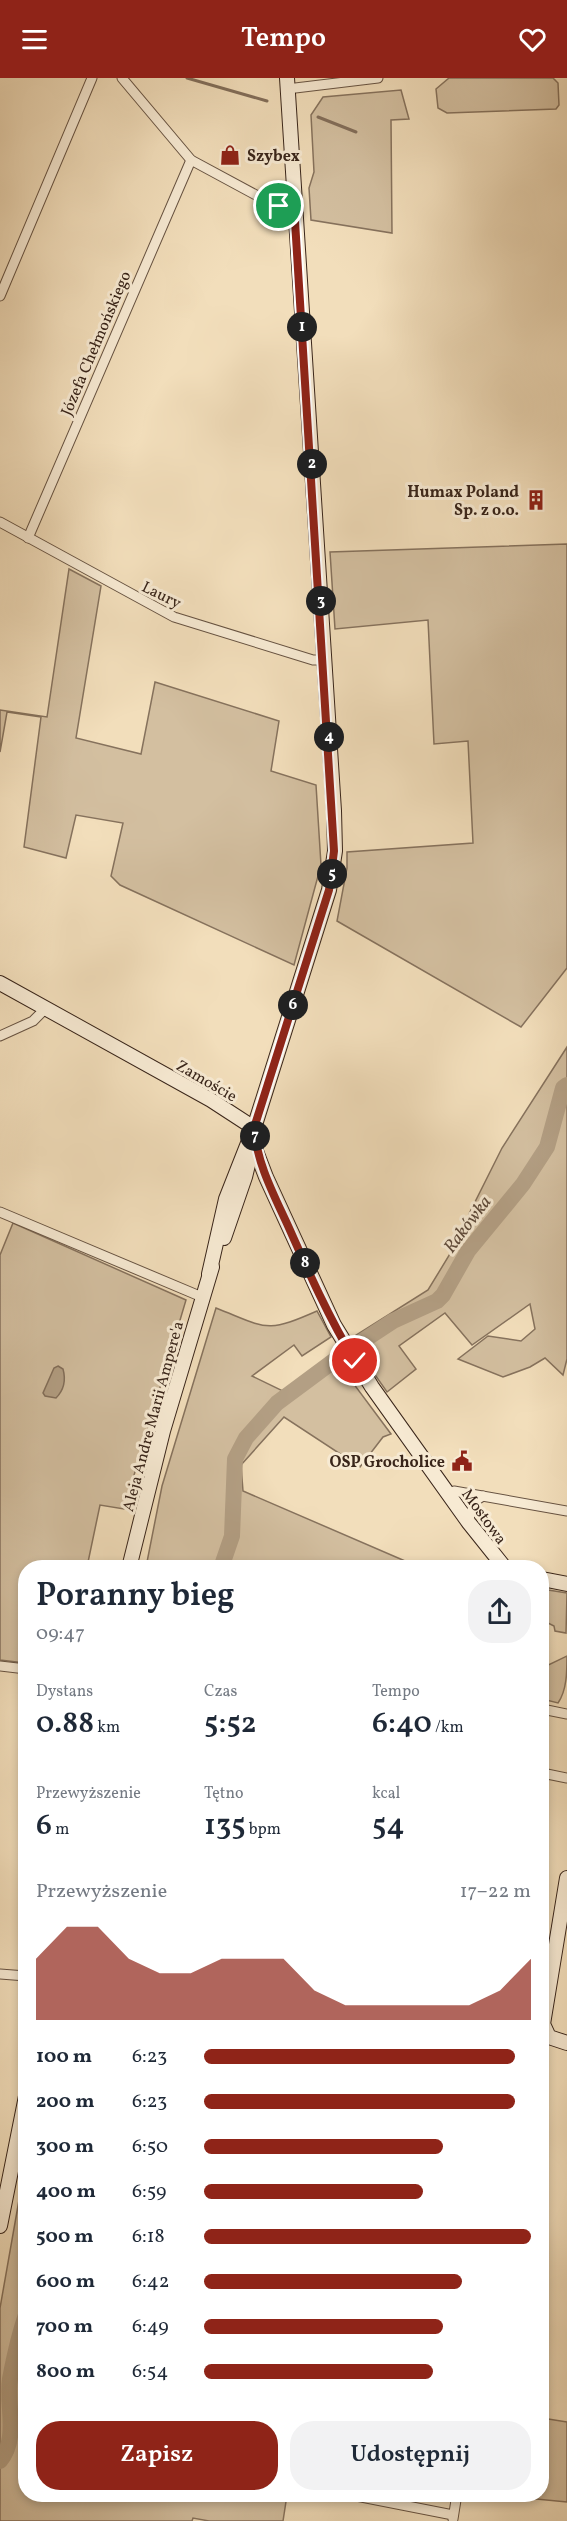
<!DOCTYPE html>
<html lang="pl">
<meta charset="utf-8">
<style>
body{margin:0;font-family:Vollkorn,serif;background:#f2f2f3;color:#1f2937;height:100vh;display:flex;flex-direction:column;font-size:22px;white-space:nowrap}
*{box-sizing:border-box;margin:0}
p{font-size:20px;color:#747a83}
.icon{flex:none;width:33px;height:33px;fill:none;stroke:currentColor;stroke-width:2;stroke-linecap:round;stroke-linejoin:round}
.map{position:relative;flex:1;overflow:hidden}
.side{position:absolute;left:18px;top:1482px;width:531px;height:942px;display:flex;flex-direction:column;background:#fff;border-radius:24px;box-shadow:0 3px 9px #0003}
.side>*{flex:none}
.pin{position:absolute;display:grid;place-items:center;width:51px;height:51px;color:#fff;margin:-26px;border:3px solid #fff;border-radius:50%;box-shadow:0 2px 6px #0007}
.km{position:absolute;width:30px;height:30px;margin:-15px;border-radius:50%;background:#222;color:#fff;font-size:16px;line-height:30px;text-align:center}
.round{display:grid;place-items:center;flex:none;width:63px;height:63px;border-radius:24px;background:#f2f2f3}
.summary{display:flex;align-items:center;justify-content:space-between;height:102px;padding:0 18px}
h1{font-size:33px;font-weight:600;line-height:45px}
.stats{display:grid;grid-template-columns:repeat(3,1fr);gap:9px;height:102px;padding:6px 18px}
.stats div{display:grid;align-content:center}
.stats b{font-size:30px;font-weight:600}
.stats small{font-size:16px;font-weight:400}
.stats p{font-size:16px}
.chart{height:168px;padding:12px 18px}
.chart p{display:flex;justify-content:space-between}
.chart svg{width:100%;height:108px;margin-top:6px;fill:#8f2418;opacity:.7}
.cta{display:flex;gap:12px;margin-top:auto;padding:12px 18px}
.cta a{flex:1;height:69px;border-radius:24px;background:#8f2418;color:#fff;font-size:24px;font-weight:600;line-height:69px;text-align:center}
.cta a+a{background:#f2f2f3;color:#1f2937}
ul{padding:0 18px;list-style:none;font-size:20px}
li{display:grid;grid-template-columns:96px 72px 1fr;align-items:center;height:45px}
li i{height:15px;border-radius:8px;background:#8f2418}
header{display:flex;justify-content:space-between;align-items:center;height:78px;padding:0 18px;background:#8f2418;color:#fff;font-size:27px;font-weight:600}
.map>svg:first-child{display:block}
.green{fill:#d3bfa0;stroke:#86725d;stroke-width:1.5}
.water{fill:#b39f84;stroke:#826e5a;stroke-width:1.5}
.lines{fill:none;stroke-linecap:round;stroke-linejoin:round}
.stream{stroke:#826e5a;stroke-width:3}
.river{stroke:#b39f84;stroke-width:16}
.street-casing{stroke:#675342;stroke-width:11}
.secondary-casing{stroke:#39251a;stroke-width:16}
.street{stroke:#f7ead3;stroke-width:9}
.secondary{stroke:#f7ead3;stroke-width:14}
.route-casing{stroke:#fff;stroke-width:12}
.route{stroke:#8f2418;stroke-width:8}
.labels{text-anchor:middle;stroke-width:6;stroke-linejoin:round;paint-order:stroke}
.poi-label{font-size:16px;font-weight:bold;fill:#39251a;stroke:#f7ead3;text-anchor:end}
.street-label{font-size:16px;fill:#39251a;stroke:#f7ead3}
.water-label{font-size:18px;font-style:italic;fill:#5e4a3a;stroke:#f7ead3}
</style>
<header><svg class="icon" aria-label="menu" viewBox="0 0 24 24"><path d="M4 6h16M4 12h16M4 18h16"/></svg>Tempo<svg class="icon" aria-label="heart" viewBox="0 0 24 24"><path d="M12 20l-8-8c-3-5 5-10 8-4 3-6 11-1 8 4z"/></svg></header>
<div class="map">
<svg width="567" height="2443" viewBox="0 0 567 2443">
<rect width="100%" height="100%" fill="#f2debb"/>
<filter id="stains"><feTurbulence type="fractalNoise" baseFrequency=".00333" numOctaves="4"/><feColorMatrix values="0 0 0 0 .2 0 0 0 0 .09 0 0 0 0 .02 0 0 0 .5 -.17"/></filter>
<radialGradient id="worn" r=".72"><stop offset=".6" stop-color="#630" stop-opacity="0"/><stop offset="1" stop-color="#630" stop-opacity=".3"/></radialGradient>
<g class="green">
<path d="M449 0H553L558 5 559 27 556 31 447 35 438 30 436 11Z"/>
<path d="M401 12 409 41 391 42 392 155 311 142 309 110 314 94 311 37 323 19Z"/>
<path d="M567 466V890L521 949 337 843 347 790V774L473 765 468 663 434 666 428 542 335 551 330 474Z"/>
<path d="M69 491 101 508 76 660 141 676 155 604 279 643 271 693 316 707 321 787 294 887 120 807 111 798 123 745 76 737 66 780 24 769 41 639 7 634 0 674V632L47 639Z"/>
<path d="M567 969V1281L563 1297 545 1280 530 1289 503 1299 458 1281 488 1258 521 1263 535 1251 530 1226 472 1267 445 1235 399 1268 416 1291 387 1314 350 1261 428 1212 473 1138 469 1136 502 1070Z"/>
<path d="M13 1145 186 1222 124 1431 100 1427 87 1489 26 1490 25 1585 0 1582V1177Z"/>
<path d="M216 1230C267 1250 265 1256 317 1233L331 1259 302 1278 294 1267 252 1298 295 1319 344 1283 353 1305 391 1356 383 1359 360 1389 284 1339 241 1387 243 1413 419 1489H146L162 1408Z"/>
<path d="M542 1511 567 1515 566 1555 555 1553 554 1548 542 1542Z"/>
<path d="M567 1578C567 1593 567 1612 558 1625L542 1621V1590Z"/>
<path d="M25 2088 26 2416 287 2417 283 2443H209L193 2440 192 2443H0V2230Z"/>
<path d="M542 2340 567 2344V2424L494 2417 542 2416Z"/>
</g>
<path class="water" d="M58 1288 63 1291C66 1302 64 1312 56 1320L45 1318 43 1315 54 1290Z"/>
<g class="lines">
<g class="stream">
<path d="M187 0 267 23"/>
<path d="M318 39 356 54"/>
</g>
<g class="river">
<path d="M355 1268 393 1243 437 1223 443 1217 468 1173 523 1106 547 1069 563 1010 567 1007"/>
<path d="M221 1490 232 1458 235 1381 246 1360 277 1325 343 1276"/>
<path d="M0 2383C19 2360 6 2328 10 2301 14 2280 19 2257 26 2237"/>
</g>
<g class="street-casing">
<g id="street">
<path d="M122 0 191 82 267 123 279 128 294 127"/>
<path d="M287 11 378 0"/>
<path d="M0 218 92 0"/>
<path d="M0 444 174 539 313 582H324"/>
<path d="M28 460 191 82"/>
<path d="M0 958 33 943 46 930"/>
<path d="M0 1134 202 1219"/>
<path d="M447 1415 454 1413 567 1433"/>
<path d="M468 1443 475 1423 483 1418"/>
<path d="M0 1588 26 1591"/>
<path d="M542 1631 567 1636"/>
<path d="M542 1695 567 1700"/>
<path d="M0 1896 26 1898"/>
<path d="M346 2416 453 2437"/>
<path d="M453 2441 457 2416"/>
</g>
</g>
<g class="secondary-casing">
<g id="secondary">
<path d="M0 905 211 1022 254 1050"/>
<path d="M255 1053 256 1073 266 1099 334 1247 372 1309 469 1445 505 1490"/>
<path d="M224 1160 245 1099 252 1070"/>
<path d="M209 1196 226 1121 254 1050 329 812 335 773 334 733 287 0"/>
<path d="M129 1490 163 1353 212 1189"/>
<path d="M542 1501 567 1506"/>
<path d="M567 1800 543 1946 549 1959 567 1965"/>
<path d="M0 2148 26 2018"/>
</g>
</g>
<use href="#street" class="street"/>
<use href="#secondary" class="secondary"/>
</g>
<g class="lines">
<g class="route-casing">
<path id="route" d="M279 128 294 127 334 773 329 812 254 1050C257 1086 274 1117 289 1150 309 1195 329 1240 355 1283"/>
</g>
<use href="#route" class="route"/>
</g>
<defs>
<g id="shop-bare" transform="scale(1.62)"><path d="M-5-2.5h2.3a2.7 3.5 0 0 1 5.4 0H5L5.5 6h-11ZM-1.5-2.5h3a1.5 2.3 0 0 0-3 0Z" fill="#8f2418" stroke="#f7ead3" stroke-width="2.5" paint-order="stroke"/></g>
<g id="building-bare" transform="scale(1.62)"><path d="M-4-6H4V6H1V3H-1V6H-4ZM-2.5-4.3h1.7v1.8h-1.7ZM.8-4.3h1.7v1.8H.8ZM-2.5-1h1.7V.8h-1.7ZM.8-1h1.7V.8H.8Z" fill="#8f2418" stroke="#f7ead3" stroke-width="2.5" paint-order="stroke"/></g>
<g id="civic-bare" transform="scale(1.62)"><path d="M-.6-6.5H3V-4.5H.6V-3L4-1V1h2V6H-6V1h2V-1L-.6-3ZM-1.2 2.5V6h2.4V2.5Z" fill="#8f2418" stroke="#f7ead3" stroke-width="2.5" paint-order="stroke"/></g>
</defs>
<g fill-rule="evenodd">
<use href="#shop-bare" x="230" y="77"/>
<use href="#building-bare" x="536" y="422"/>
<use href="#civic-bare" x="462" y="1383"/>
</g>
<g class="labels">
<g class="poi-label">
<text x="247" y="83" text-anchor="start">Szybex</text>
<text x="519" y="419">Humax Poland<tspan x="519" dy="18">Sp. z o.o.</tspan></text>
<text x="445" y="1389">OSP Grocholice</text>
</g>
<g class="street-label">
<text transform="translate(95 265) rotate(-67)" y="6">Józefa Chełmońskiego</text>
<text transform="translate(162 516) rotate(26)" y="6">Laury</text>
<text transform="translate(207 1002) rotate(30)" y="6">Zamoście</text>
<text transform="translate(152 1338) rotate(-75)" y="6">Aleja Andre Marii Ampere'a</text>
<text transform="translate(485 1438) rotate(54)" y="6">Mostowa</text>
</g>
<g class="water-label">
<text transform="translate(467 1146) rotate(-53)" y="6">Rakówka</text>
</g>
</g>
<rect width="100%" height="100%" filter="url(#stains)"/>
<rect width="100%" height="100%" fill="url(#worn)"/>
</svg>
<div class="pin" style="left:279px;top:128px;background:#1e9e55"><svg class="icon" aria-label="arrive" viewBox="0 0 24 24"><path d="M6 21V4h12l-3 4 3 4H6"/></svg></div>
<div class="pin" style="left:355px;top:1283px;background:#d93025"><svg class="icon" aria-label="check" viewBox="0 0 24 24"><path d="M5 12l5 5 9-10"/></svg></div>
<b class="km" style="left:302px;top:249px">1</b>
<b class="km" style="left:312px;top:386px">2</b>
<b class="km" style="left:321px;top:523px">3</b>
<b class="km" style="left:329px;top:659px">4</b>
<b class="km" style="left:332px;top:796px">5</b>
<b class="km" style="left:293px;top:927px">6</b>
<b class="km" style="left:255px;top:1058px">7</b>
<b class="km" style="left:305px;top:1185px">8</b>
<section class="side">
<div class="summary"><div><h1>Poranny bieg</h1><p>09:47</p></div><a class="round"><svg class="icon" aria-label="share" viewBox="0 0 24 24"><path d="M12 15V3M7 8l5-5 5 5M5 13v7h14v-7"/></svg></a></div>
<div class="stats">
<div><p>Dystans</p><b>0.88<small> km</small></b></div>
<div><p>Czas</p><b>5:52</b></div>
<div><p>Tempo</p><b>6:40<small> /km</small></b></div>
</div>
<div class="stats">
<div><p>Przewyższenie</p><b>6<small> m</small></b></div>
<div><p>Tętno</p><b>135<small> bpm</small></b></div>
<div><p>kcal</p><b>54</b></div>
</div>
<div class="chart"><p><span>Przewyższenie</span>17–22 m</p>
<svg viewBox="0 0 160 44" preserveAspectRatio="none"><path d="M0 44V19L10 6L20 6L30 19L40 25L50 25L60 19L70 19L80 19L90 32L100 38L110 38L120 38L130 38L140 38L150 32L160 19V44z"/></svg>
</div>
<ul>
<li><b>100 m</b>6:23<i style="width:95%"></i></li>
<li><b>200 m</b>6:23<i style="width:95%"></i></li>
<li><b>300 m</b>6:50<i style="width:73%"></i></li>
<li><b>400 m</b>6:59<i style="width:67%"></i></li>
<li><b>500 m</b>6:18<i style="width:100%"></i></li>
<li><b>600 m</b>6:42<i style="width:79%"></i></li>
<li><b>700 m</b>6:49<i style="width:73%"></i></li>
<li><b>800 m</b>6:54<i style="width:70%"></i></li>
</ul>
<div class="cta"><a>Zapisz</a><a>Udostępnij</a></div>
</section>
</div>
